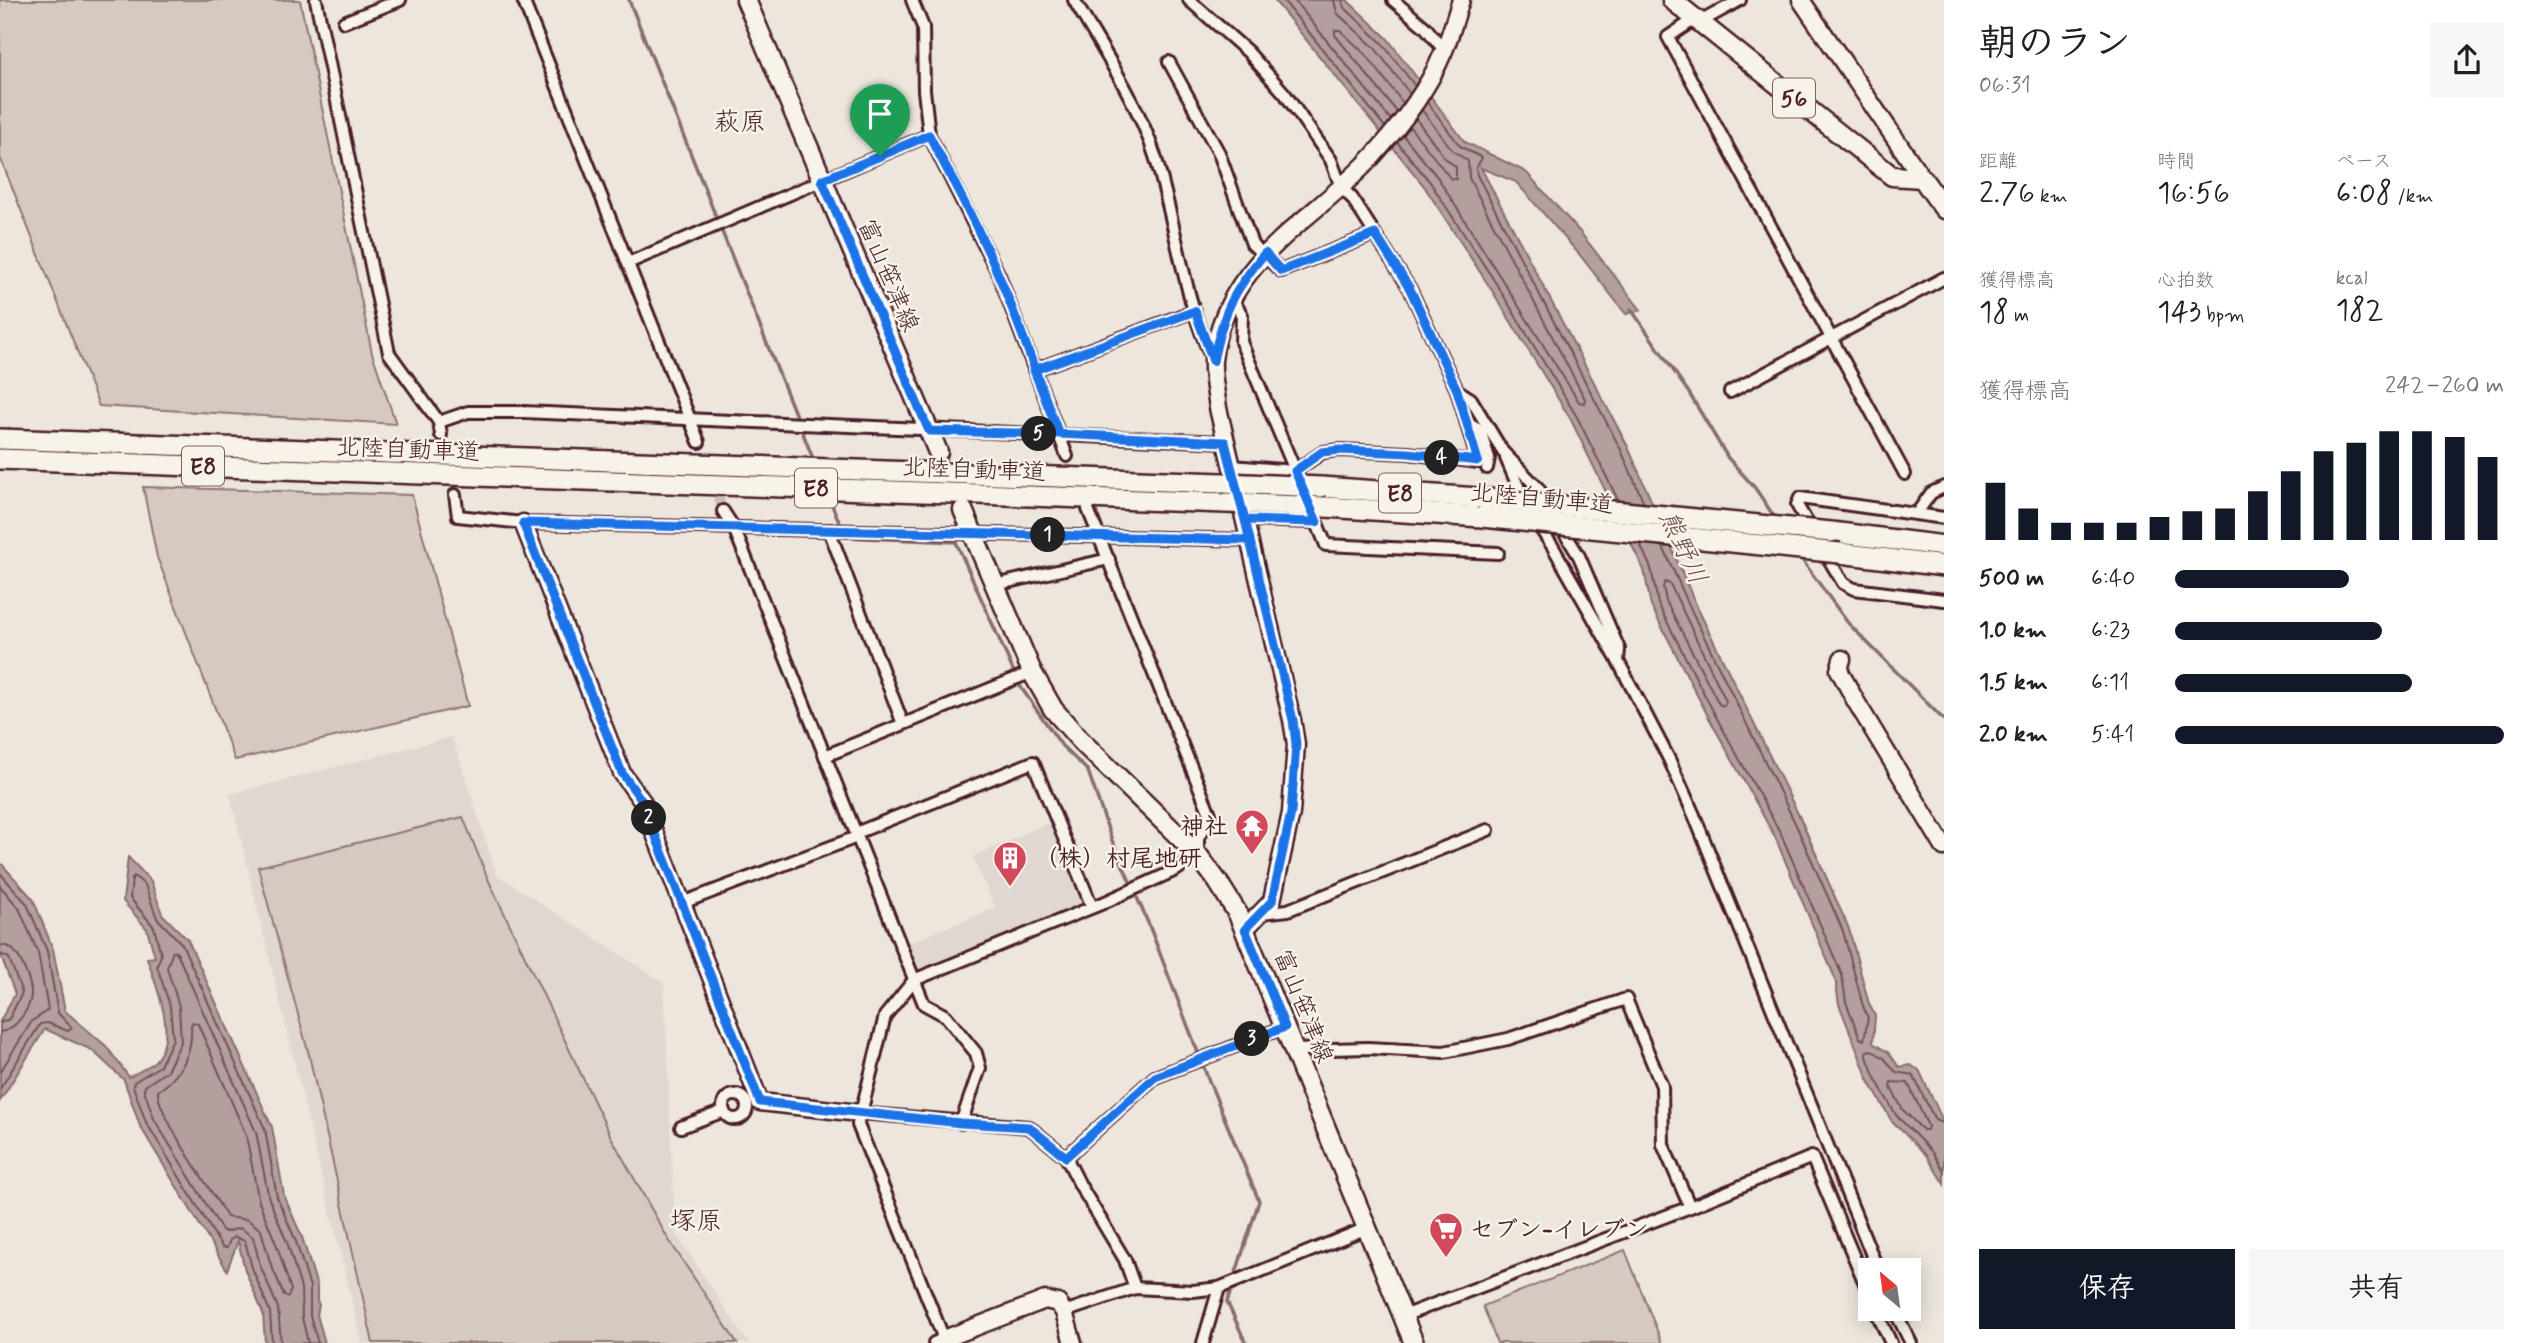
<!DOCTYPE html>
<html lang="ja">
<meta charset="utf-8">
<style>
body{margin:0;font-family:Mynerve,"Klee One",sans-serif;background:#f6f6f6;color:#202124;height:100vh;display:flex;flex-direction:column;font-size:26px;white-space:nowrap}
*{box-sizing:border-box;margin:0}
p{font-size:23px;color:#757577}
.icon{flex:none;width:38px;height:38px;fill:none;stroke:currentColor;stroke-width:2;stroke-linecap:round;stroke-linejoin:round}
.map{position:relative;flex:1;overflow:hidden}
.drawer{display:flex;flex-direction:column;background:#fff;width:595px}
.drawer>*{flex:none}
.needle{width:46px;rotate:331deg}
.buttons{position:absolute;left:1858px;top:1258px;display:grid;gap:14px}
.buttons a{display:grid;place-items:center;width:63px;height:63px;border-radius:0px;background:#fff;box-shadow:0 4px 18px #0003;font-size:35px}
.pin{position:absolute;display:grid;place-items:center;width:60px;height:60px;color:#fff;margin:-72px -30px;border-radius:50% 50% 50% 0;rotate:-45deg;box-shadow:0 0 7px #0007}
.pin .icon{rotate:45deg}
.km{position:absolute;width:35px;height:35px;margin:-18px;border-radius:50%;background:#222;color:#fff;font-size:19px;line-height:35px;text-align:center}
.round{display:grid;place-items:center;flex:none;width:74px;height:74px;border-radius:0px;background:#f6f6f6}
.headline{display:flex;align-items:center;justify-content:space-between;height:119px;padding:0 35px}
h1{font-size:38px;font-weight:600;line-height:52px}
.stats{display:grid;grid-template-columns:repeat(3,1fr);gap:10px;height:119px;padding:7px 35px}
.stats div{display:grid;align-content:center}
.stats b{font-size:30px;font-weight:600}
.stats small{font-size:19px;font-weight:400}
.stats p{font-size:19px}
.chart{height:196px;padding:14px 35px}
.chart p{display:flex;justify-content:space-between}
.chart svg{width:100%;height:126px;margin-top:7px;stroke:#111827;stroke-width:6}
.button{display:flex;gap:14px;margin-top:auto;padding:14px 35px}
.button a{flex:1;height:80px;border-radius:0px;background:#111827;color:#fff;font-size:28px;font-weight:600;line-height:80px;text-align:center}
.button a+a{background:#f6f6f6;color:#202124}
ul{padding:0 35px;list-style:none;font-size:23px}
li{display:grid;grid-template-columns:112px 84px 1fr;align-items:center;height:52px}
li i{height:18px;border-radius:9px;background:#111827}
main{display:flex;flex:1;min-height:0}
.map>svg:first-child{display:block}
.built{fill:#e0d7d0}
.green{fill:#d5c9c2;stroke:#907476;stroke-width:2}
.water{fill:#b39f9d;stroke:#896c6f;stroke-width:2}
.lines{fill:none;stroke-linecap:round;stroke-linejoin:round}
.shore{stroke:#745259;stroke-width:2}
.stream{stroke:#896c6f;stroke-width:3.5}
.street-tunnel{stroke:#ccbeb9;stroke-width:10;stroke-dasharray:10 5;stroke-linecap:butt}
.street-casing{stroke:#4a1f2b;stroke-width:16}
.secondary-casing{stroke:#4a1f2b;stroke-width:21}
.primary-casing{stroke:#4a1f2b;stroke-width:23}
.highway-casing{stroke:#4a1f2b;stroke-width:24}
.street{stroke:#f7f3e8;stroke-width:10}
.secondary{stroke:#f7f3e8;stroke-width:16}
.primary{stroke:#f7f3e8;stroke-width:18}
.highway{stroke:#f7f3e8;stroke-width:19}
.highway-bridge-casing{stroke:#4a1f2b;stroke-width:24;stroke-linecap:butt}
.highway-bridge{stroke:#f7f3e8;stroke-width:19}
.route-casing{stroke:#fff;stroke-width:14}
.route{stroke:#1a73e8;stroke-width:9}
.labels{text-anchor:middle;stroke-width:5;stroke-linejoin:round;paint-order:stroke}
.shield{fill:#f7f3e8;stroke:#7e5f64;stroke-width:2}
.shield-label{font-size:23px;font-weight:bold;fill:#4a1f2b}
.street-label{font-size:24px;fill:#4a1f2b;stroke:#f7f3e8}
.poi-label{font-size:24px;font-weight:bold;fill:#4a1f2b;stroke:#f7f3e8;text-anchor:start}
.neighbourhood-label{font-size:26px;fill:#4a1f2b;stroke:#f7f3e8}
.water-label{font-size:26px;font-style:italic;fill:#6f4c53;stroke:#f7f3e8}
</style>
<main>
<div class="map">
<svg width="1944" height="1343" viewBox="0 0 1944 1343">
<rect width="100%" height="100%" fill="#ece6dd"/>
<filter id="ink" filterUnits="userSpaceOnUse"><feTurbulence type="fractalNoise" baseFrequency=".0143" numOctaves="2"/><feDisplacementMap in="SourceGraphic" scale="14" xChannelSelector="R" yChannelSelector="G"/><feConvolveMatrix kernelMatrix="1 2 1 2 8 2 1 2 1" color-interpolation-filters="sRGB"/></filter>
<g filter="url(#ink)">
<g class="built">
<path d="M452 737 497 875 664 983 675 1232 748 1343H362L230 794Z"/>
<path d="M1048 823 1084 902 918 973 906 944 995 908 973 857Z"/>
</g>
<g class="green">
<path d="M0 0H300L372 353 396 424 99 406 0 157Z"/>
<path d="M143 487 412 495 468 706 235 760 157 557Z"/>
<path d="M463 817 488 879 611 1137 667 1237 737 1343H373L309 1055 258 867Z"/>
<path d="M1625 1250 1662 1343H1497L1483 1306Z"/>
</g>
<g class="water">
<path d="M1274 0H1347L1387 38 1465 142 1526 172 1580 232 1641 310 1626 314 1579 254 1516 182 1481 168 1628 447 1698 609 1802 822 1849 929 1869 1004 1875 1016 1873 1043 1889 1053 1899 1067 1910 1065 1919 1070 1944 1123V1184L1926 1155 1891 1120 1869 1081 1839 1004 1835 978 1775 837 1709 718 1651 606 1644 570 1571 420 1491 289 1424 186Z"/>
<path d="M128 857 151 881 162 914 188 940 272 1127 284 1196 302 1237 317 1286V1301L319 1305 317 1315 325 1343H265L263 1313 245 1270 238 1241 227 1270 140 1126 124 1080 92 1050 45 1029 0 1101V1021L15 994 0 953V862L33 899 53 949 65 1011 106 1046 129 1077C137 1073 146 1068 153 1063 180 1039 156 986 147 958L155 957 147 929 123 901Z"/>
</g>
<g class="lines">
<g class="shore">
<path d="M1283 0 1385 127"/>
<path d="M1294 0 1391 120"/>
<path d="M1334 0 1337 13 1375 48 1410 94"/>
<path d="M1342 0 1344 7 1382 43 1415 86"/>
<path d="M1427 102 1460 146 1482 158 1476 168 1477 175 1621 450 1644 503"/>
<path d="M1397 112 1335 35V30H1340L1367 56 1403 103"/>
<path d="M1410 127 1451 179H1456V167L1445 158 1416 119"/>
<path d="M1403 135 1438 178 1579 402 1584 403 1585 399 1469 178 1468 161 1453 151 1422 110"/>
<path d="M1397 142 1430 182 1497 285 1577 417 1618 500"/>
<path d="M1640 544 1651 568 1658 604 1715 715 1781 834 1842 975 1846 1002 1860 1038 1864 1040 1868 1018 1863 1006 1843 931 1796 825 1692 612 1663 547"/>
<path d="M1665 582 1670 584 1726 701 1724 706 1719 704 1666 601 1663 586Z"/>
<path d="M0 873 27 904 47 951 58 1013 72 1028 68 1031 48 1023 40 1024 0 1089"/>
<path d="M0 886 19 908 38 953 48 1010 32 1021 0 1072"/>
<path d="M0 945C6 946 11 946 15 952 22 960 32 984 31 995 30 1009 15 1031 0 1032"/>
<path d="M0 954 9 958 22 993 9 1019 0 1023"/>
<path d="M193 1022 198 1024 246 1135 259 1202 277 1246 291 1290 288 1297 284 1295 270 1262 261 1230 248 1220 227 1217C213 1192 156 1113 158 1091 181 1076 193 1053 191 1025Z"/>
<path d="M1891 1082 1908 1083 1928 1126 1927 1130H1923L1903 1110 1890 1086Z"/>
<path d="M1944 1124 1935 1120 1913 1075 1896 1072 1884 1058 1871 1050 1867 1051 1866 1054 1875 1078 1896 1115 1931 1151 1944 1171"/>
<path d="M272 1343 270 1312 252 1268 245 1241 235 1237 230 1240 227 1248 222 1247 146 1122 133 1086 134 1082 160 1066 173 1039 170 1006 157 966 161 955 154 927 130 898 132 879 134 876 145 885 157 918 182 944 265 1129 277 1197 295 1239 310 1287V1316L318 1343"/>
<path d="M281 1343 278 1308 260 1265 253 1237 240 1228 226 1232 222 1230 154 1119 144 1090 145 1086 167 1071 181 1042 179 1006 167 968 173 951 177 953 256 1132 269 1199 287 1242 301 1288 302 1317 308 1343"/>
</g>
<g class="stream">
<path d="M629 0 814 461"/>
<path d="M1631 309 1689 393 1728 458 1755 488 1777 521"/>
<path d="M827 494 846 537 956 542 1020 686 1062 746 1088 771 1111 838 1149 925 1209 1081 1259 1201 1234 1279"/>
<path d="M1800 557 1848 623 1944 720"/>
<path d="M1232 1287 1227 1302 1246 1343"/>
</g>
<path class="street-tunnel" d="M713 481 723 511"/>
<g class="street-casing">
<g id="street">
<path d="M316 0 389 353 439 422 441 435"/>
<path d="M523 0 699 442"/>
<path d="M912 0 923 27 924 90 929 135 999 275 1067 456"/>
<path d="M1074 0C1103 51 1137 100 1155 156 1176 223 1183 297 1213 361"/>
<path d="M1189 0 1248 52 1285 94 1331 160 1341 187 1352 198 1410 289 1457 390 1478 462 1408 453 1340 450 1323 452 1295 471 1231 466"/>
<path d="M1393 0 1426 28 1444 50"/>
<path d="M1695 19 1668 37 1905 474"/>
<path d="M344 22 400 0"/>
<path d="M1700 22 1740 0"/>
<path d="M1169 62 1219 153 1252 244 1281 271 1375 234"/>
<path d="M628 263 929 135"/>
<path d="M1232 299 1242 315 1241 342 1297 475"/>
<path d="M1034 370 1194 311"/>
<path d="M1457 390 1471 399 1503 452 1538 488 1549 507"/>
<path d="M1730 392 1944 278"/>
<path d="M439 422 468 412H523L1225 442"/>
<path d="M1468 424 1480 430 1489 458 1487 468"/>
<path d="M1506 458 1526 505"/>
<path d="M455 495 458 516 523 523 1249 540"/>
<path d="M1310 506 1326 545 1498 553"/>
<path d="M723 511 734 528 924 1004 946 1016 976 1053 980 1068 961 1123"/>
<path d="M1917 513 1931 493 1944 487"/>
<path d="M1246 520 1316 522"/>
<path d="M1536 522 1553 547 1618 661"/>
<path d="M1559 524 1579 556 1619 649 1618 661 1669 759 1694 815 1878 1270"/>
<path d="M829 530 903 724"/>
<path d="M1812 531 1797 505 1800 498 1944 518"/>
<path d="M1824 551 1843 583 1854 589 1944 600"/>
<path d="M995 585 1109 559"/>
<path d="M825 756 1032 672"/>
<path d="M856 833 1033 762 1092 907"/>
<path d="M682 903 857 837"/>
<path d="M1261 913 1288 910 1488 830"/>
<path d="M1294 1050 1368 1048 1444 1052 1508 1039 1626 999 1662 1086 1663 1145 1690 1207"/>
<circle cx="735" cy="1107" r="12"/>
<path d="M859 1113 1029 1127 1066 1157 1080 1185 1125 1260 1135 1288"/>
<path d="M681 1127 724 1111"/>
<path d="M1066 1157 1155 1077 1285 1027"/>
<path d="M1875 1309 1891 1343"/>
<path d="M1894 1309 1911 1343"/>
<path d="M1064 1312 1135 1288 1193 1291 1219 1288 1367 1228"/>
<path d="M1403 1316 1690 1207 1812 1157 1871 1298"/>
<path d="M934 1343 944 1339 858 1125 859 1113 863 1105 885 1016 914 980 1103 903 1176 870 1198 855V837L1212 819 1088 509"/>
<path d="M1203 1343 1219 1288"/>
</g>
</g>
<g class="secondary-casing">
<g id="secondary">
<path d="M1801 0 1922 178"/>
<path d="M523 523 622 773 642 801 760 1102 859 1113"/>
<path d="M1842 659 1839 670 1855 700 1944 847"/>
<path d="M1245 929 1272 901 1291 813 1296 744 1292 720 1218 408C1216 392 1212 376 1213 360 1224 260 1312 223 1373 156 1399 127 1427 91 1442 55 1450 38 1455 18 1461 0"/>
<path d="M944 1339 1045 1300 1058 1303 1064 1312 1073 1343"/>
</g>
</g>
<g class="primary-casing">
<g id="primary">
<path d="M746 0 938 452"/>
<path d="M1672 0 1892 176 1922 178 1944 209"/>
<path d="M963 510 1032 672 1053 709 1081 741 1198 855 1218 882 1238 914 1414 1343"/>
</g>
</g>
<g class="highway-casing">
<g id="highway">
<path d="M0 439 1222 483"/>
<path d="M0 459 1226 503"/>
<path d="M1321 487 1478 498"/>
<path d="M1326 507 1482 517"/>
<path d="M1831 532 1944 546"/>
<path d="M1840 553 1944 566"/>
</g>
</g>
<use href="#street" class="street"/>
<use href="#secondary" class="secondary"/>
<use href="#primary" class="primary"/>
<use href="#highway" class="highway"/>
<g class="highway-bridge-casing">
<g id="highway-bridge">
<path d="M1222 483 1321 487"/>
<path d="M1478 498 1831 532"/>
<path d="M1226 503 1326 507"/>
<path d="M1482 517 1840 553"/>
</g>
</g>
<use href="#highway-bridge" class="highway-bridge"/>
</g>
</g>
<g class="lines" filter="url(#ink)">
<g class="route-casing">
<path id="route" d="M880 156 929 135C953 181 978 226 998 274 1021 326 1038 381 1059 434L1225 442 1250 540 523 523 622 773 642 801 760 1102 961 1123 1029 1127 1066 1157 1155 1077 1285 1027 1245 929 1272 901 1291 813 1296 744 1293 720 1245 520 1317 522 1295 471 1322 452 1340 450 1408 453 1478 461 1457 390 1410 289 1375 234 1281 271 1265 253C1233 291 1223 313 1213 361L1195 311 1034 370 1059 434 929 431 822 180 880 156"/>
</g>
<use href="#route" class="route"/>
</g>
<defs>
<g id="temple-pin" transform="scale(1.75)"><path d="M0 17L-7.5 6A9.5 9.5 0 1 1 7.5 6Z" fill="#d1495b" stroke="#f7f3e8"/><path d="M0-6L5-2H3V0L6.5 2.5H4V6H1.5V3h-3V6H-4V2.5H-6.5L-3 0V-2H-5Z" fill="#fff"/></g>
<g id="building-pin" transform="scale(1.75)"><path d="M0 17L-7.5 6A9.5 9.5 0 1 1 7.5 6Z" fill="#d1495b" stroke="#f7f3e8"/><path d="M-4-6H4V6H1V3H-1V6H-4ZM-2.5-4.3h1.7v1.8h-1.7ZM.8-4.3h1.7v1.8H.8ZM-2.5-1h1.7V.8h-1.7ZM.8-1h1.7V.8H.8Z" fill="#fff"/></g>
<g id="supermarket-pin" transform="scale(1.75)"><path d="M0 17L-7.5 6A9.5 9.5 0 1 1 7.5 6Z" fill="#d1495b" stroke="#f7f3e8"/><path d="M-6-5.5h2.5l.6 2H6L4.5 2H-2.5L-4.4-4H-6ZM-1.5 3.2a1.3 1.3 0 1 0 .1 0ZM3 3.2a1.3 1.3 0 1 0 .1 0Z" fill="#fff"/></g>
</defs>
<g fill-rule="evenodd">
<use href="#temple-pin" x="1252" y="826"/>
<use href="#building-pin" x="1010" y="858"/>
<use href="#supermarket-pin" x="1446" y="1229"/>
</g>
<g class="labels">
<g class="shield">
<rect x="1773" y="78.5" width="42" height="39" rx="5"/>
<rect x="182" y="446.5" width="42" height="39" rx="5"/>
<rect x="795" y="468.5" width="42" height="39" rx="5"/>
<rect x="1379" y="473.5" width="42" height="39" rx="5"/>
</g>
<g class="shield-label">
<text x="1794" y="106">56</text>
<text x="203" y="474">E8</text>
<text x="816" y="496">E8</text>
<text x="1400" y="501">E8</text>
</g>
<g class="street-label">
<text transform="translate(889 275) rotate(67)" y="8">富山笹津線</text>
<text transform="translate(408 449) rotate(2)" y="8">北陸自動車道</text>
<text transform="translate(974 469) rotate(2)" y="8">北陸自動車道</text>
<text transform="translate(1542 498) rotate(5)" y="8">北陸自動車道</text>
<text transform="translate(1304 1006) rotate(68)" y="8">富山笹津線</text>
</g>
<g class="poi-label">
<text x="1228" y="834" text-anchor="end">神社</text>
<text x="1034" y="866">（株）村尾地研</text>
<text x="1470" y="1237">セブン-イレブン</text>
</g>
<g class="neighbourhood-label">
<text x="740" y="130">萩原</text>
<text x="696" y="1229">塚原</text>
</g>
<g class="water-label">
<text transform="translate(1684 547) rotate(65)" y="9">熊野川</text>
</g>
</g>
</svg>
<div class="buttons">
<a><svg class="needle" viewBox="-14 -14 28 28"><path d="M0-13l5 13h-10z" fill="#e53935"/><path d="M0 13l5-13h-10z" fill="#757577"/></svg></a>
</div>
<div class="pin" style="left:880px;top:156px;background:#1e9e55"><svg class="icon" aria-label="arrive" viewBox="0 0 24 24"><path d="M6 21V4h12l-3 4 3 4H6"/></svg></div>
<b class="km" style="left:1048px;top:535px">1</b>
<b class="km" style="left:649px;top:818px">2</b>
<b class="km" style="left:1252px;top:1039px">3</b>
<b class="km" style="left:1442px;top:458px">4</b>
<b class="km" style="left:1039px;top:434px">5</b>
</div>
<section class="drawer">
<div class="headline"><div><h1>朝のラン</h1><p>06:31</p></div><a class="round"><svg class="icon" aria-label="share" viewBox="0 0 24 24"><path d="M12 15V3M7 8l5-5 5 5M5 13v7h14v-7"/></svg></a></div>
<div class="stats">
<div><p>距離</p><b>2.76<small> km</small></b></div>
<div><p>時間</p><b>16:56</b></div>
<div><p>ペース</p><b>6:08<small> /km</small></b></div>
</div>
<div class="stats">
<div><p>獲得標高</p><b>18<small> m</small></b></div>
<div><p>心拍数</p><b>143<small> bpm</small></b></div>
<div><p>kcal</p><b>182</b></div>
</div>
<div class="chart"><p><span>獲得標高</span>242–260 m</p>
<svg viewBox="0 0 160 44" preserveAspectRatio="none"><path d="M5 44V24M15 44V33M25 44V38M35 44V38M45 44V38M55 44V36M65 44V34M75 44V33M85 44V27M95 44V20M105 44V13M115 44V10M125 44V6M135 44V6M145 44V8M155 44V15"/></svg>
</div>
<ul>
<li><b>500 m</b>6:40<i style="width:53%"></i></li>
<li><b>1.0 km</b>6:23<i style="width:63%"></i></li>
<li><b>1.5 km</b>6:11<i style="width:72%"></i></li>
<li><b>2.0 km</b>5:41<i style="width:100%"></i></li>
</ul>
<div class="button"><a>保存</a><a>共有</a></div>
</section>
</main>
